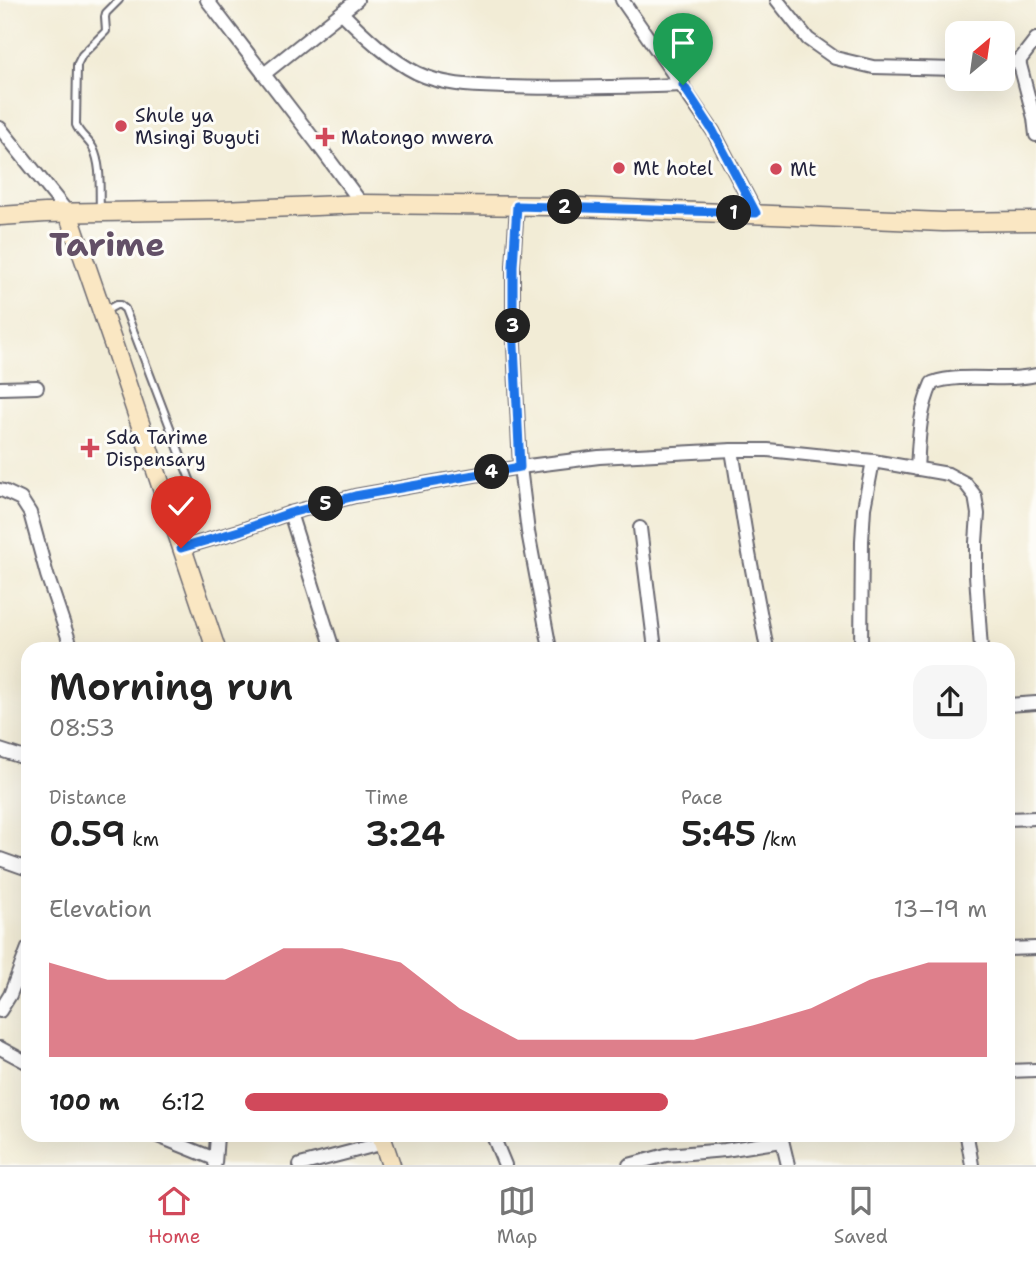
<!DOCTYPE html>
<meta charset="utf-8">
<style>
body{margin:0;font-family:"Shantell Sans",sans-serif;background:#f6f6f6;color:#222;height:100vh;display:flex;flex-direction:column;font-size:26px;white-space:nowrap}
*{box-sizing:border-box;margin:0}
p{font-size:23px;color:#767676}
.icon{flex:none;width:38px;height:38px;fill:none;stroke:currentColor;stroke-width:2;stroke-linecap:round;stroke-linejoin:round}
.map{position:relative;flex:1;overflow:hidden}
.sheet{position:absolute;left:21px;top:642px;width:994px;height:500px;display:flex;flex-direction:column;background:#fff;border-radius:21px;box-shadow:0 7px 28px #0002}
.sheet>*{flex:none}
.needle{width:46px;rotate:29deg}
.tools{position:absolute;left:945px;top:21px;display:grid;gap:14px}
.tools a{display:grid;place-items:center;width:70px;height:70px;border-radius:14px;background:#fff;box-shadow:0 7px 28px #0002;font-size:35px}
.pin{position:absolute;display:grid;place-items:center;width:60px;height:60px;color:#fff;margin:-72px -30px;border-radius:50% 50% 50% 0;rotate:-45deg;box-shadow:0 0 7px #0007}
.pin .icon{rotate:45deg}
.km{position:absolute;width:35px;height:35px;margin:-18px;border-radius:50%;background:#222;color:#fff;font-size:19px;line-height:35px;text-align:center}
.round{display:grid;place-items:center;flex:none;width:74px;height:74px;border-radius:21px;background:#f6f6f6}
.head{display:flex;align-items:center;justify-content:space-between;height:119px;padding:0 28px}
h1{font-size:38px;font-weight:600;line-height:52px}
.metrics{display:grid;grid-template-columns:repeat(3,1fr);gap:10px;height:119px;padding:7px 28px}
.metrics div{display:grid;align-content:center}
.metrics b{font-size:35px;font-weight:600}
.metrics small{font-size:19px;font-weight:400}
.metrics p{font-size:19px}
.chart{height:196px;padding:14px 28px}
.chart p{display:flex;justify-content:space-between}
.chart svg{width:100%;height:126px;margin-top:7px;fill:#d1495b;opacity:.7}
ul{padding:0 28px;list-style:none;font-size:23px}
li{display:grid;grid-template-columns:112px 84px 1fr;align-items:center;height:52px}
li i{height:18px;border-radius:9px;background:#d1495b}
.tabs{display:flex;justify-content:space-around;align-items:center;height:98px;border-top:2px solid #e0e0e0;background:#fff;font-size:19px;color:#767676}
.tabs a{display:grid;justify-items:center;gap:4px}
.tabs .active{color:#d1495b}
.map>svg:first-child{display:block}
.lines{fill:none;stroke-linecap:round;stroke-linejoin:round}
.service-casing{stroke:#6b6971;stroke-width:10}
.minor-casing{stroke:#6b6971;stroke-width:16}
.secondary-casing{stroke:#6b6971;stroke-width:21}
.service{stroke:#fff;stroke-width:6}
.minor{stroke:#fff;stroke-width:12}
.secondary{stroke:#fae7c3;stroke-width:18}
.route-casing{stroke:#fff;stroke-width:14}
.route{stroke:#1a73e8;stroke-width:9}
.poi-dot{fill:#d1495b;stroke:#fdfcf7;stroke-width:2.5}
.labels{text-anchor:middle;stroke-width:6;stroke-linejoin:round;paint-order:stroke}
.poi-label{font-size:19px;fill:#22223b;stroke:#fdfcf7;text-anchor:start}
.town-label{font-size:33px;font-weight:bold;fill:#635067;stroke:#fdfcf7}
</style>
<div class="map">
<svg width="1036" height="1165" viewBox="0 0 1036 1165">
<rect width="100%" height="100%" fill="#fdfcf7"/>
<filter id="ink" filterUnits="userSpaceOnUse"><feTurbulence type="fractalNoise" baseFrequency=".0143" numOctaves="2"/><feDisplacementMap in="SourceGraphic" scale="14" xChannelSelector="R" yChannelSelector="G"/><feConvolveMatrix kernelMatrix="1 2 1 2 8 2 1 2 1" color-interpolation-filters="sRGB"/></filter>
<filter id="wash" filterUnits="userSpaceOnUse"><feTurbulence type="fractalNoise" baseFrequency=".00686" numOctaves="4" result="noise"/><feDisplacementMap in="SourceGraphic" scale="28" xChannelSelector="R" yChannelSelector="G"/><feGaussianBlur stdDeviation="1.57" result="paint"/><feColorMatrix in="noise" values="0 0 0 0 0 0 0 0 0 0 0 0 0 0 0 0 0 1.4 0 .05"/><feComposite in="paint" operator="in"/></filter>
<g filter="url(#wash)">
<rect width="100%" height="100%" fill="#f2ecd6"/>
</g>
<g filter="url(#ink)">
<g class="lines">
<g class="service-casing">
<g id="service">
<path d="M100 210C99 191 102 166 93 148 88 139 80 135 76 125L77 65 82 55 106 31 105 17 106 13 119 0"/>
<path d="M105 311 116 305H120L125 309 197 498 198 504 195 507 174 516"/>
</g>
</g>
<g class="minor-casing">
<g id="minor">
<path d="M207 0 316 142 362 204"/>
<path d="M622 0 713 131 756 213"/>
<path d="M777 0 808 39 835 58 873 67 957 69"/>
<path d="M342 13C364 35 389 59 417 73 444 86 476 86 506 87 565 89 624 87 683 85"/>
<path d="M1019 61 1034 118 1036 135"/>
<path d="M1003 65 1019 61 1036 39"/>
<path d="M264 74 357 0"/>
<path d="M0 128 68 213"/>
<path d="M517 206 513 266V325L520 467 528 532 550 649"/>
<path d="M0 388 37 387"/>
<path d="M732 450 748 548 767 649"/>
<path d="M917 469C919 438 919 412 932 383 965 372 1002 383 1036 375"/>
<path d="M0 490 4 491 21 499 30 513 47 575 72 649"/>
<path d="M290 513 333 649"/>
<path d="M640 528 655 649"/>
<path d="M181 548 239 531 290 513 355 496 520 467 599 457 732 450H768L873 461 948 474 965 483 975 496 978 514 976 542V575L981 649"/>
<path d="M861 649 862 541 864 508 873 461"/>
<path d="M1008 705 1036 703"/>
<path d="M0 750 28 759"/>
<path d="M1008 819 1036 818"/>
<path d="M0 859 28 869"/>
<path d="M1008 949 1036 948"/>
<path d="M0 1011 10 995 28 948"/>
<path d="M0 1048 28 1063"/>
<path d="M1008 1071 1036 1070"/>
<path d="M158 1136 215 1159"/>
<path d="M493 1136 505 1165"/>
<path d="M781 1136 788 1165"/>
<path d="M967 1136 972 1165"/>
<path d="M215 1163 217 1136"/>
<path d="M300 1165 384 1143"/>
<path d="M629 1165 666 1155 725 1150 782 1141"/>
</g>
</g>
<g class="secondary-casing">
<g id="secondary">
<path d="M68 213 116 352 216 649"/>
<path d="M0 216 45 213 221 210 362 204 553 206 943 222 1036 221"/>
<path d="M381 1136 391 1165"/>
</g>
</g>
<use href="#service" class="service"/>
<use href="#minor" class="minor"/>
<use href="#secondary" class="secondary"/>
</g>
</g>
<g class="lines" filter="url(#ink)">
<g class="route-casing">
<path id="route" d="M181 548 239 531 290 513 355 496 520 467 513 325V266L517 206 756 213 713 131 683 85"/>
</g>
<use href="#route" class="route"/>
</g>
<g class="poi-dot">
<circle cx="121" cy="126" r="7"/>
<path d="M321.5 126.5h7v7h7v7h-7v7h-7v-7h-7v-7h7z"/>
<circle cx="619" cy="168" r="7"/>
<circle cx="776" cy="169" r="7"/>
<path d="M86.5 437.5h7v7h7v7h-7v7h-7v-7h-7v-7h7z"/>
</g>
<g class="labels">
<g class="poi-label">
<text x="135" y="122">Shule ya<tspan x="135" dy="22">Msingi Buguti</tspan></text>
<text x="341" y="144">Matongo mwera</text>
<text x="633" y="175">Mt hotel</text>
<text x="790" y="176">Mt</text>
<text x="106" y="444">Sda Tarime<tspan x="106" dy="22">Dispensary</tspan></text>
</g>
<g class="town-label">
<text x="107" y="256">Tarime</text>
</g>
</g>
</svg>
<div class="tools">
<a><svg class="needle" viewBox="-14 -14 28 28"><path d="M0-13l5 13h-10z" fill="#e53935"/><path d="M0 13l5-13h-10z" fill="#767676"/></svg></a>
</div>
<div class="pin" style="left:683px;top:85px;background:#1e9e55"><svg class="icon" aria-label="arrive" viewBox="0 0 24 24"><path d="M6 21V4h12l-3 4 3 4H6"/></svg></div>
<div class="pin" style="left:181px;top:548px;background:#d93025"><svg class="icon" aria-label="check" viewBox="0 0 24 24"><path d="M5 12l5 5 9-10"/></svg></div>
<b class="km" style="left:734px;top:213px">1</b>
<b class="km" style="left:565px;top:207px">2</b>
<b class="km" style="left:513px;top:326px">3</b>
<b class="km" style="left:492px;top:472px">4</b>
<b class="km" style="left:326px;top:504px">5</b>
<section class="sheet">
<div class="head"><div><h1>Morning run</h1><p>08:53</p></div><a class="round"><svg class="icon" aria-label="share" viewBox="0 0 24 24"><path d="M12 15V3M7 8l5-5 5 5M5 13v7h14v-7"/></svg></a></div>
<div class="metrics">
<div><p>Distance</p><b>0.59<small> km</small></b></div>
<div><p>Time</p><b>3:24</b></div>
<div><p>Pace</p><b>5:45<small> /km</small></b></div>
</div>
<div class="chart"><p><span>Elevation</span>13–19 m</p>
<svg viewBox="0 0 160 44" preserveAspectRatio="none"><path d="M0 44V11L10 17L20 17L30 17L40 6L50 6L60 11L70 27L80 38L90 38L100 38L110 38L120 33L130 27L140 17L150 11L160 11V44z"/></svg>
</div>
<ul>
<li><b>100 m</b>6:12<i style="width:57%"></i></li>
</ul>
</section>
</div>
<nav class="tabs">
<a class="active"><svg class="icon" aria-label="home" viewBox="0 0 24 24"><path d="M3 11l9-7 9 7M6 9v11h12V9"/></svg>Home</a>
<a><svg class="icon" aria-label="map" viewBox="0 0 24 24"><path d="M3 6l6-2 6 2 6-2v14l-6 2-6-2-6 2zM9 4v14M15 6v14"/></svg>Map</a>
<a><svg class="icon" aria-label="saved" viewBox="0 0 24 24"><path d="M7 4h10v16l-5-4-5 4z"/></svg>Saved</a>
</nav>
